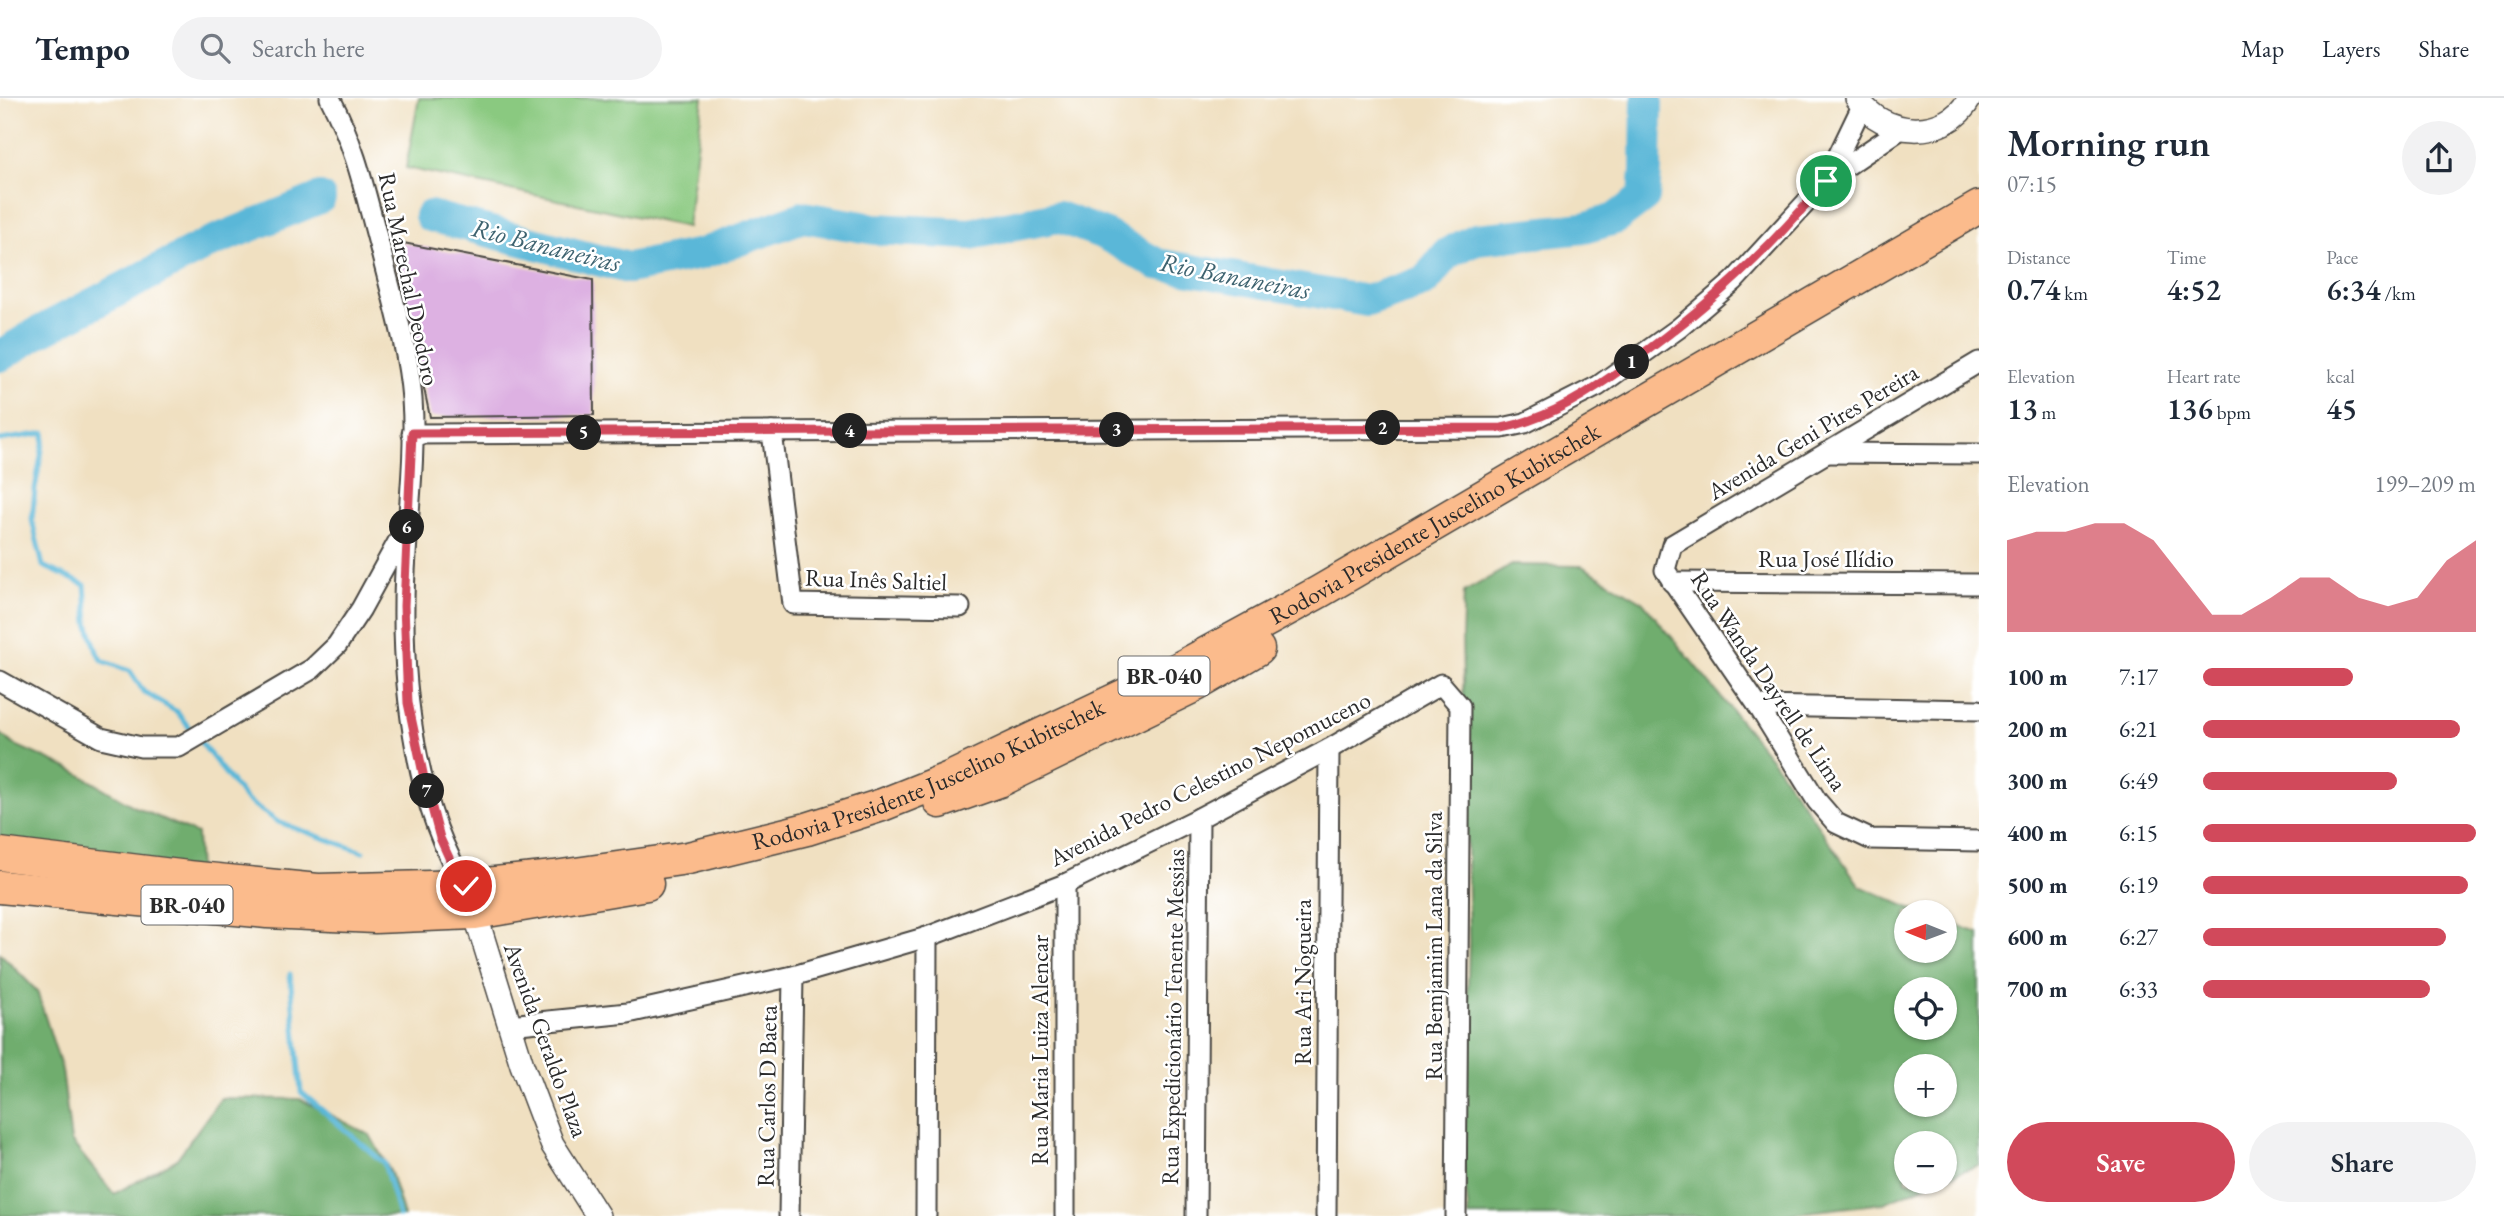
<!DOCTYPE html>
<meta charset="utf-8">
<style>
body{margin:0;font-family:"EB Garamond",serif;background:#f2f2f3;color:#1f2937;height:100vh;display:flex;flex-direction:column;font-size:26px;white-space:nowrap}
*{box-sizing:border-box;margin:0}
p{font-size:23px;color:#747a83}
.icon{flex:none;width:38px;height:38px;fill:none;stroke:currentColor;stroke-width:2;stroke-linecap:round;stroke-linejoin:round}
.map{position:relative;flex:1;overflow:hidden}
.details{display:flex;flex-direction:column;background:#fff;width:525px}
.details>*{flex:none}
.needle{width:46px;rotate:271deg}
.buttons{position:absolute;left:1894px;top:802px;display:grid;gap:14px}
.buttons a{display:grid;place-items:center;width:63px;height:63px;border-radius:50%;background:#fff;box-shadow:0 2px 5px #0004;font-size:35px}
.pin{position:absolute;display:grid;place-items:center;width:60px;height:60px;color:#fff;margin:-30px;border:4px solid #fff;border-radius:50%;box-shadow:0 2px 7px #0007}
.km{position:absolute;width:35px;height:35px;margin:-18px;border-radius:50%;background:#222;color:#fff;font-size:19px;line-height:35px;text-align:center}
.round{display:grid;place-items:center;flex:none;width:74px;height:74px;border-radius:37px;background:#f2f2f3}
.summary{display:flex;align-items:center;justify-content:space-between;height:119px;padding:0 28px}
h1{font-size:38px;font-weight:600;line-height:52px}
.metrics{display:grid;grid-template-columns:repeat(3,1fr);gap:10px;height:119px;padding:7px 28px}
.metrics div{display:grid;align-content:center}
.metrics b{font-size:30px;font-weight:600}
.metrics small{font-size:19px;font-weight:400}
.metrics p{font-size:19px}
.chart{height:196px;padding:14px 28px}
.chart p{display:flex;justify-content:space-between}
.chart svg{width:100%;height:126px;margin-top:7px;fill:#d1495b;opacity:.7}
.primary-button{display:flex;gap:14px;margin-top:auto;padding:14px 28px}
.primary-button a{flex:1;height:80px;border-radius:42px;background:#d1495b;color:#fff;font-size:28px;font-weight:600;line-height:80px;text-align:center}
.primary-button a+a{background:#f2f2f3;color:#1f2937}
ul{padding:0 28px;list-style:none;font-size:23px}
li{display:grid;grid-template-columns:112px 84px 1fr;align-items:center;height:52px}
li i{height:18px;border-radius:9px;background:#d1495b}
header{display:flex;align-items:center;gap:42px;box-sizing:border-box;height:98px;padding:0 35px;background:#fff;border-bottom:2px solid #e0e1e3}
header strong{font-size:33px}
nav{display:flex;gap:38px;margin-inline-start:auto;font-size:24px}
.search{width:490px;height:63px;background:#f2f2f3;display:flex;align-items:center;gap:18px;box-sizing:border-box;padding:0 24px;border-radius:38px;color:#747a83;font-size:26px}
main{display:flex;flex:1;min-height:0}
.map>svg:first-child{display:block}
.green{fill:#8ac980;stroke:#5a7a56;stroke-width:2}
.forest{fill:#6fad6e;stroke:#4d6c4c;stroke-width:2;fill-rule:evenodd}
.lines{fill:none;stroke-linecap:round;stroke-linejoin:round}
.stream{stroke:#5ab7d8;stroke-width:5}
.river{stroke:#5ab7d8;stroke-width:32}
.building{fill:#ddb1e2}
.minor-casing{stroke:#494642;stroke-width:23}
.tertiary-casing{stroke:#494642;stroke-width:26}
.trunk-casing{stroke:#494642;stroke-width:35}
.minor{stroke:#fff;stroke-width:19}
.tertiary{stroke:#fff;stroke-width:23}
.trunk{stroke:#fbbb8c;stroke-width:32}
.route-casing{stroke:#fff;stroke-width:14}
.route{stroke:#d1495b;stroke-width:9}
.labels{text-anchor:middle;stroke-width:5;stroke-linejoin:round;paint-order:stroke}
.shield{fill:#fff;stroke:#6b6b6b;stroke-width:2}
.shield-label{font-size:23px;font-weight:bold;fill:#2b2b2b}
.street-label{font-size:24px;fill:#2b2b2b;stroke:#fff}
.water-label{font-size:26px;font-style:italic;fill:#3e6370;stroke:#fff}
</style>
<header>
<strong>Tempo</strong>
<div class="search"><svg class="icon" aria-label="search" viewBox="0 0 24 24"><circle cx="10" cy="10" r="6"/><path d="M15 15l6 6"/></svg>Search here</div>
<nav><a>Map</a><a>Layers</a><a>Share</a></nav>
</header>
<main>
<div class="map">
<svg width="1979" height="1118" viewBox="0 0 1979 1118">
<rect width="100%" height="100%" fill="#fff"/>
<filter id="ink" filterUnits="userSpaceOnUse"><feTurbulence type="fractalNoise" baseFrequency=".0143" numOctaves="2"/><feDisplacementMap in="SourceGraphic" scale="14" xChannelSelector="R" yChannelSelector="G"/><feConvolveMatrix kernelMatrix="1 2 1 2 8 2 1 2 1" color-interpolation-filters="sRGB"/></filter>
<filter id="wash" filterUnits="userSpaceOnUse"><feTurbulence type="fractalNoise" baseFrequency=".00686" numOctaves="4" result="noise"/><feDisplacementMap in="SourceGraphic" scale="28" xChannelSelector="R" yChannelSelector="G"/><feGaussianBlur stdDeviation="1.57" result="paint"/><feColorMatrix in="noise" values="0 0 0 0 0 0 0 0 0 0 0 0 0 0 0 0 0 1.4 0 .05"/><feComposite in="paint" operator="in"/></filter>
<g filter="url(#wash)">
<rect width="100%" height="100%" fill="#f0e0c1"/>
<path class="green" d="M419 0H703L687 129 406 70Z"/>
<g class="forest">
<path d="M1512 467 1582 468 1643 504 1774 664 1860 788 1919 814H1906V852H1944V823L1979 835V1067L1944 1080V1045H1906V1083H1936L1884 1105 1773 1118H1469L1463 1065 1469 844 1462 538 1464 494ZM1906 891H1944V929H1906ZM1906 968H1944V1006H1906Z"/>
<path d="M0 635 13 646 74 673 135 709 197 736 199 774 0 749Z"/>
<path d="M0 855 37 893 62 972 71 1043 114 1096 176 1062 221 1000 300 1001 370 1037 391 1075 404 1118H0Z"/>
</g>
<g class="lines">
<g class="stream">
<path d="M0 342 45 335 35 391 32 422 43 468 85 487 88 525 97 554 103 563 130 573 144 594 177 614 245 701 278 724 363 754"/>
<path d="M290 876 301 994 384 1065 399 1118"/>
</g>
<g class="river">
<path d="M430 118 628 170 701 156 803 119 875 131 970 136 1058 119 1104 136 1157 166 1367 203 1425 183 1448 155 1476 141 1584 130 1615 121 1644 99 1646 72 1647 0"/>
<path d="M0 258 39 234 209 145 320 100"/>
</g>
</g>
<g id="blocks">
<path class="building" d="M393 143 593 182 594 317 430 319Z"/>
</g>
</g>
<g filter="url(#ink)">
<use href="#blocks" fill-opacity="0" stroke="#494642" stroke-width="2"/>
<g class="lines">
<g class="minor-casing">
<g id="minor">
<path d="M330 0C357 52 365 95 380 150 392 199 408 250 412 301 417 369 404 439 404 507 403 596 417 713 466 788"/>
<path d="M1826 82 1901 31"/>
<path d="M1979 264 1672 447 1665 472 1758 608 1817 703 1836 725 1870 741 1979 743"/>
<path d="M772 334 793 506 960 509"/>
<path d="M412 336 1502 330 1525 325 1598 288 1679 230 1734 183 1826 83 1862 8"/>
<path d="M1826 355 1979 356"/>
<path d="M1672 484 1979 486"/>
<path d="M0 583 101 640 141 649H179L312 571 337 547 361 511 406 429"/>
<path d="M1758 608 1979 612"/>
<path d="M509 927 628 915 793 878 927 839 1065 786 1199 720 1329 651 1441 586 1460 608 1456 1118"/>
<path d="M789 1118 793 878"/>
<path d="M926 1118 927 839"/>
<path d="M1065 1118V786"/>
<path d="M1196 1118 1199 720"/>
<path d="M1326 1118 1329 651"/>
</g>
</g>
<g class="tertiary-casing">
<g id="tertiary">
<path d="M1857 0C1882 39 1946 44 1970 0"/>
<path d="M475 815 522 967 552 1046 598 1118"/>
</g>
</g>
<g class="trunk-casing">
<g id="trunk">
<path d="M940 704 999 683 1198 586 1258 551"/>
<path id="s1" d="M0 756 188 779 318 792 466 788 554 779 688 760 807 731 882 707 952 679 1161 580 1319 494 1979 109"/>
<path d="M0 789 267 814 375 819 475 815 647 786"/>
</g>
</g>
<use href="#minor" class="minor"/>
<use href="#tertiary" class="tertiary"/>
<use href="#trunk" class="trunk"/>
</g>
</g>
<g class="lines" filter="url(#ink)">
<g class="route-casing">
<path id="route" d="M466 788 451 764 440 740 424 680 408 605 404 508 412 335 1502 330C1549 321 1592 293 1630 265 1703 213 1769 153 1826 83"/>
</g>
<use href="#route" class="route"/>
</g>
<g class="labels">
<g class="shield">
<rect x="1118.5" y="558.5" width="91" height="39" rx="5"/>
<rect x="141.5" y="787.5" width="91" height="39" rx="5"/>
</g>
<g class="shield-label">
<text x="1164" y="586">BR-040</text>
<text x="187" y="815">BR-040</text>
</g>
<g class="street-label">
<text transform="translate(409 181) rotate(78)" y="8">Rua Marechal Deodoro</text>
<text transform="translate(1813 334) rotate(-31)" y="8">Avenida Geni Pires Pereira</text>
<text dy="8" stroke="none"><textPath href="#s1" startOffset="1514">Rodovia Presidente Juscelino Kubitschek</textPath></text>
<text x="1826" y="469">Rua José Ilídio</text>
<text transform="translate(876 482) rotate(2)" y="8">Rua Inês Saltiel</text>
<text transform="translate(1769 583) rotate(56)" y="8">Rua Wanda Dayrell de Lima</text>
<text dy="8" stroke="none"><textPath href="#s1" startOffset="947">Rodovia Presidente Juscelino Kubitschek</textPath></text>
<text transform="translate(1210 681) rotate(-27)" y="8">Avenida Pedro Celestino Nepomuceno</text>
<text transform="translate(1434 848) rotate(-90)" y="8">Rua Bemjamim Lana da Silva</text>
<text transform="translate(1303 884) rotate(-90)" y="8">Rua Ari Nogueira</text>
<text transform="translate(1173 919) rotate(-89)" y="8">Rua Expedicionário Tenente Messias</text>
<text transform="translate(546 942) rotate(70)" y="8">Avenida Geraldo Plaza</text>
<text transform="translate(1040 952) rotate(-90)" y="8">Rua Maria Luiza Alencar</text>
<text transform="translate(767 998) rotate(-89)" y="8">Rua Carlos D Baeta</text>
</g>
<g class="water-label">
<text transform="translate(546 147) rotate(14)" y="9">Rio Bananeiras</text>
<text transform="translate(1235 178) rotate(11)" y="9">Rio Bananeiras</text>
</g>
</g>
</svg>
<div class="buttons">
<a><svg class="needle" viewBox="-14 -14 28 28"><path d="M0-13l5 13h-10z" fill="#e53935"/><path d="M0 13l5-13h-10z" fill="#747a83"/></svg></a>
<a><svg class="icon" aria-label="locate" viewBox="0 0 24 24"><circle cx="12" cy="12" r="6"/><path d="M12 2v4M12 18v4M2 12h4M18 12h4"/></svg></a>
<a>+</a>
<a>−</a>
</div>
<div class="pin" style="left:1826px;top:83px;background:#1e9e55"><svg class="icon" aria-label="arrive" viewBox="0 0 24 24"><path d="M6 21V4h12l-3 4 3 4H6"/></svg></div>
<div class="pin" style="left:466px;top:788px;background:#d93025"><svg class="icon" aria-label="check" viewBox="0 0 24 24"><path d="M5 12l5 5 9-10"/></svg></div>
<b class="km" style="left:1632px;top:264px">1</b>
<b class="km" style="left:1383px;top:330px">2</b>
<b class="km" style="left:1117px;top:332px">3</b>
<b class="km" style="left:850px;top:333px">4</b>
<b class="km" style="left:584px;top:335px">5</b>
<b class="km" style="left:407px;top:429px">6</b>
<b class="km" style="left:427px;top:693px">7</b>
</div>
<section class="details">
<div class="summary"><div><h1>Morning run</h1><p>07:15</p></div><a class="round"><svg class="icon" aria-label="share" viewBox="0 0 24 24"><path d="M12 15V3M7 8l5-5 5 5M5 13v7h14v-7"/></svg></a></div>
<div class="metrics">
<div><p>Distance</p><b>0.74<small> km</small></b></div>
<div><p>Time</p><b>4:52</b></div>
<div><p>Pace</p><b>6:34<small> /km</small></b></div>
</div>
<div class="metrics">
<div><p>Elevation</p><b>13<small> m</small></b></div>
<div><p>Heart rate</p><b>136<small> bpm</small></b></div>
<div><p>kcal</p><b>45</b></div>
</div>
<div class="chart"><p><span>Elevation</span>199–209 m</p>
<svg viewBox="0 0 160 44" preserveAspectRatio="none"><path d="M0 44V12L10 9L20 9L30 6L40 6L50 12L60 25L70 38L80 38L90 32L100 25L110 25L120 32L130 35L140 32L150 19L160 12V44z"/></svg>
</div>
<ul>
<li><b>100 m</b>7:17<i style="width:55%"></i></li>
<li><b>200 m</b>6:21<i style="width:94%"></i></li>
<li><b>300 m</b>6:49<i style="width:71%"></i></li>
<li><b>400 m</b>6:15<i style="width:100%"></i></li>
<li><b>500 m</b>6:19<i style="width:97%"></i></li>
<li><b>600 m</b>6:27<i style="width:89%"></i></li>
<li><b>700 m</b>6:33<i style="width:83%"></i></li>
</ul>
<div class="primary-button"><a>Save</a><a>Share</a></div>
</section>
</main>
